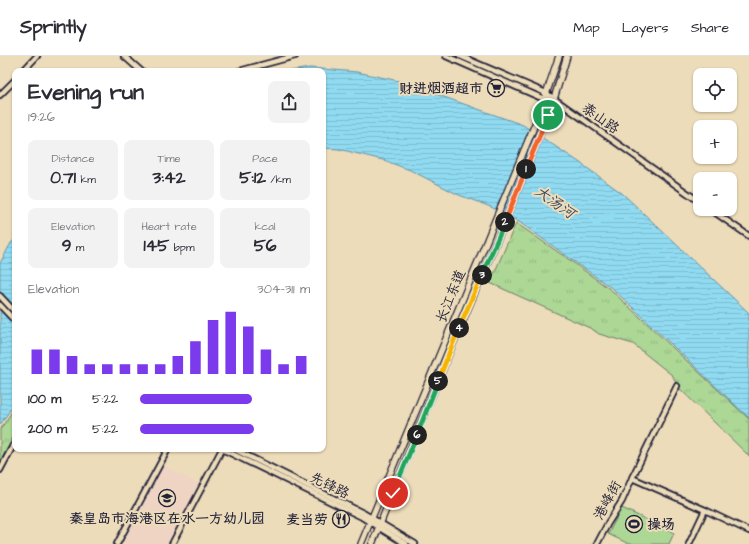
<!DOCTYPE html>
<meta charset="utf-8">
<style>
body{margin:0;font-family:"Architects Daughter","LXGW WenKai TC",sans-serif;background:#f2f2f3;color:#2b2b33;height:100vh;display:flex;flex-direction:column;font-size:15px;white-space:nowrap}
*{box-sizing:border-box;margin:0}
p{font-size:13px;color:#7c7c81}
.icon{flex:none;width:22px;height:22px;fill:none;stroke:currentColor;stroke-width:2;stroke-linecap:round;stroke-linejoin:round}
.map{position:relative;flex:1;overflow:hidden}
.side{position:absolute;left:12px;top:12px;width:314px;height:384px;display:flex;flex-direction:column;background:#fff;border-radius:8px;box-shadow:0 1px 3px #0004}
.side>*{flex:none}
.fabs{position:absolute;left:693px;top:12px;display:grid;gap:8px}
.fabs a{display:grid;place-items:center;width:44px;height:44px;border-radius:8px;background:#fff;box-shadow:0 1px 3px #0004;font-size:20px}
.pin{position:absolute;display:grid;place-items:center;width:34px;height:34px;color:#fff;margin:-17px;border:2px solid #fff;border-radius:50%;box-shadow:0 1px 4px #0007}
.km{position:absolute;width:20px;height:20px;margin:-10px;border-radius:50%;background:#222;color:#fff;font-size:11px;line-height:20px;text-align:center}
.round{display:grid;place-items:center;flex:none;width:42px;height:42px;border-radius:8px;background:#f2f2f3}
.headline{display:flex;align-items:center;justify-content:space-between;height:68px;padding:0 16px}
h1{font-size:22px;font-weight:700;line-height:30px}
.metrics{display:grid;grid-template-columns:repeat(3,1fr);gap:6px;height:68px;padding:4px 16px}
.metrics div{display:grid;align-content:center;border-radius:8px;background:#f2f2f3;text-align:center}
.metrics b{font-size:17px;font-weight:700}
.metrics small{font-size:11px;font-weight:400}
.metrics p{font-size:11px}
.chart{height:112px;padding:8px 16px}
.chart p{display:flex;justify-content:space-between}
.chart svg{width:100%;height:72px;margin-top:4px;stroke:#7c3aed;stroke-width:6}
ul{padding:0 16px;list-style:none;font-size:13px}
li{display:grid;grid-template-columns:64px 48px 1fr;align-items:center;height:30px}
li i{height:10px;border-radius:5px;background:#7c3aed}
header{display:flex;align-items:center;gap:24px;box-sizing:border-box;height:56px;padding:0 20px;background:#fff;border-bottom:1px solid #e1e1e2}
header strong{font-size:19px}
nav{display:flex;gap:22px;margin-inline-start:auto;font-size:14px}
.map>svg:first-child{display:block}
.built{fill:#efd4c4}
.grass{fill:url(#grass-tufts);stroke:#677c68}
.pitch{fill:#acd795;stroke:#677c68}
.water{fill:url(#water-rules);stroke:#6491a8}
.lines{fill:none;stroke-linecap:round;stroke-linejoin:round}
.minor-casing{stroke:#22223b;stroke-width:8}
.major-casing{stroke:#22223b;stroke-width:8}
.minor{stroke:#eddcb9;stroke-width:4.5}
.major{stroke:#eddcb9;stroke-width:5.5}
.split-1-casing{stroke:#fff;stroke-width:8}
.split-2-casing{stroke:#fff;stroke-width:8}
.split-3-casing{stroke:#fff;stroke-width:8}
.split-4-casing{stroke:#fff;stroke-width:8}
.split-5-casing{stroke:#fff;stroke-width:8}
.split-6-casing{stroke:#fff;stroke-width:8}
.split-7-casing{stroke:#fff;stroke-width:8}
.split-1{stroke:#f0652b;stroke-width:5}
.split-2{stroke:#f0652b;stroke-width:5}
.split-3{stroke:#22a559;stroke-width:5}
.split-4{stroke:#f5b400;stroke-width:5}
.split-5{stroke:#f5b400;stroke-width:5}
.split-6{stroke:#22a559;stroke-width:5}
.split-7{stroke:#22a559;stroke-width:5}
.labels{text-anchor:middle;stroke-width:4;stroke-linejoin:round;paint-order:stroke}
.poi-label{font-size:14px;font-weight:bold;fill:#22223b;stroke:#eddcb9;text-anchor:end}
.street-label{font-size:14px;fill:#22223b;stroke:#eddcb9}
.water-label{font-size:15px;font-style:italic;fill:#38475f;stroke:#eddcb9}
</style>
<header>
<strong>Sprintly</strong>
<nav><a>Map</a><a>Layers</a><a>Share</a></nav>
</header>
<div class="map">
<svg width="749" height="488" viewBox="0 0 749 488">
<defs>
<pattern id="grass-tufts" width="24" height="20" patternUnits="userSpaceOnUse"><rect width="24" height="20" fill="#acd795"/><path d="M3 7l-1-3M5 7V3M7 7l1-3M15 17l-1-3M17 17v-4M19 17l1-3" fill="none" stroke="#94b881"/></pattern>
<pattern id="water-rules" width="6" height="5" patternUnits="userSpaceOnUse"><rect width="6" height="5" fill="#90dbf1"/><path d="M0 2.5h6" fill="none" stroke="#7cbcd0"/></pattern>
</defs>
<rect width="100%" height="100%" fill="#eddcb9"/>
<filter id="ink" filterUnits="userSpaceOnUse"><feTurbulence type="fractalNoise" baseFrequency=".025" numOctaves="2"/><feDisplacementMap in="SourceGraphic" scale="8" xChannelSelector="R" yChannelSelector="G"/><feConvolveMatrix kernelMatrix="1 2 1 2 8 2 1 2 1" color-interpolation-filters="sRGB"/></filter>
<g filter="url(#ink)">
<path class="built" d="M161 408 199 428 168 488H119Z"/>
<g class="grass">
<path d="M516 167 571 205 611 234 749 363V400L677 330 673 320 633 288 599 278 592 273 490 227Z"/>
<path d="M15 351V378L0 406V374Z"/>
</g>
<path class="pitch" d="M622 452 674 477 669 488H629L608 478Z"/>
<g class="water">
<path d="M310 12 357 16 399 25 523 69 579 106 623 138 749 257V362L613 233 519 166 491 151 459 139 410 114 383 104 339 93 323 92V15H290Z"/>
<path d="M15 183V347L0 369V207L11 187Z"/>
</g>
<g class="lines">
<g class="minor-casing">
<g id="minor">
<path d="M124 0 141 15"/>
<path d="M446 0 544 43H554"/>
<path d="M460 0 546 37 700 146"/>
<path d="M23 15 37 0"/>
<path d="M239 15 295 0"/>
<path d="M0 39 15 24"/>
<path d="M710 153 749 180"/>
<path d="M0 240 15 256"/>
<path d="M0 249 15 265"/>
<path d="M677 330 632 422 705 454 749 475"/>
<path d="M222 393 362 461 406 488"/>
<path d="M234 393 363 457 415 488"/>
<path d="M0 414 15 386"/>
<path d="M117 488 168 393"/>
<path d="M172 488 222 393"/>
<path d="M597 488 608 467 622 445 633 420"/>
<path d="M689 488 705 454"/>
</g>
</g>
<g class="major-casing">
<g id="major">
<path d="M361 488 540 56 559 0"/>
<path d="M372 488 454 285 504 168 554 43 567 0"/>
</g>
</g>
<use href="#minor" class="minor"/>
<use href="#major" class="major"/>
</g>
</g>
<g class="lines" filter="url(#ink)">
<g class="split-1-casing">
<path id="split-1" d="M526 113 548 59"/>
</g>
<g class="split-2-casing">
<path id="split-2" d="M505 166 526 113"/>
</g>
<g class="split-3-casing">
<path id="split-3" d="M482 219 505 166"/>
</g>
<g class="split-4-casing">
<path id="split-4" d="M459 272 482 219"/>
</g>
<g class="split-5-casing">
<path id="split-5" d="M438 325 459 272"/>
</g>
<g class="split-6-casing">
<path id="split-6" d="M417 379 438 325"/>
</g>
<g class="split-7-casing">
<path id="split-7" d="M393 437 417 379"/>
</g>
<use href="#split-1" class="split-1"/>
<use href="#split-2" class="split-2"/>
<use href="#split-3" class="split-3"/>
<use href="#split-4" class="split-4"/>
<use href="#split-5" class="split-5"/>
<use href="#split-6" class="split-6"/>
<use href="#split-7" class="split-7"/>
</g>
<defs>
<g id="supermarket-ring" transform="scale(0.9)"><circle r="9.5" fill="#eddcb9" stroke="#22223b" stroke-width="1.5"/><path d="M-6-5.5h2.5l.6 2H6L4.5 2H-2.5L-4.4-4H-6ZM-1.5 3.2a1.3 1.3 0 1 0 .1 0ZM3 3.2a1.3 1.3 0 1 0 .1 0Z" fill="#22223b"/></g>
<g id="school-ring" transform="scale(0.9)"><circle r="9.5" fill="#eddcb9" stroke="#22223b" stroke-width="1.5"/><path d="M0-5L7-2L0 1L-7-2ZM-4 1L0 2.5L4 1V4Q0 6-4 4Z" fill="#22223b"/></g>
<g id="restaurant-ring" transform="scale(0.9)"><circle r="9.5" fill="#eddcb9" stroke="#22223b" stroke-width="1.5"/><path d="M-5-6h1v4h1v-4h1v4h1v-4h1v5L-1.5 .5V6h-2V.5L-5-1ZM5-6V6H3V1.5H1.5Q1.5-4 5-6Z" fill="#22223b"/></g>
<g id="stadium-ring" transform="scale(0.9)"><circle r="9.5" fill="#eddcb9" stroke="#22223b" stroke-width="1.5"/><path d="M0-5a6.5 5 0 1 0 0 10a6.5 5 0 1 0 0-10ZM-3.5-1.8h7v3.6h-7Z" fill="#22223b"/></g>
</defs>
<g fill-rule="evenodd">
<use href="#supermarket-ring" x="496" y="32"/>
<use href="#school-ring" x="167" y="442"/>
<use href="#restaurant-ring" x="341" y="463"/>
<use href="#stadium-ring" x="634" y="468"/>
</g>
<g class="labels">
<g class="poi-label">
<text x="483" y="37">财进烟酒超市</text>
<text x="167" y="467" text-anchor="middle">秦皇岛市海港区在水一方幼儿园</text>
<text x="328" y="468">麦当劳</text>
<text x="647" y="473" text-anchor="start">操场</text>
</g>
<g class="street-label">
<text transform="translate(601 62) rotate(35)" y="5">泰山路</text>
<text transform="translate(450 240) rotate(-68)" y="5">长江东道</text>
<text transform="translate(330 429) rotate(26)" y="5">先锋路</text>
<text transform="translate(607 444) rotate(-61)" y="5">港峰街</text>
</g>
<g class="water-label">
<text transform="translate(555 146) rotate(35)" y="5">大汤河</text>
</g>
</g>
</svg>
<div class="fabs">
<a><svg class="icon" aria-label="locate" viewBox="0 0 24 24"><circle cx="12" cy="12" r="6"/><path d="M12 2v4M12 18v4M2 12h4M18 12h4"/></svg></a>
<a>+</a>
<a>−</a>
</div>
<div class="pin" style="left:548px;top:59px;background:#1e9e55"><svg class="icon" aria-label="arrive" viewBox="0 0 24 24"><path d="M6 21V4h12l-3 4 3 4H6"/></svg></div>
<div class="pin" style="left:393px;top:437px;background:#d93025"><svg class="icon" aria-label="check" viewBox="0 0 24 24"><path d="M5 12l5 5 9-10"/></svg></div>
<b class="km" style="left:526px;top:113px">1</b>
<b class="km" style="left:505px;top:166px">2</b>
<b class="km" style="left:482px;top:219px">3</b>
<b class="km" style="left:459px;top:272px">4</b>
<b class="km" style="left:438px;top:325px">5</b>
<b class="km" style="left:417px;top:379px">6</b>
<section class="side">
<div class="headline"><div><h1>Evening run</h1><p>19:26</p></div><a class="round"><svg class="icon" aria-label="share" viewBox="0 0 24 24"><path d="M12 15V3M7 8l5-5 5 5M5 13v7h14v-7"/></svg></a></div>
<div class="metrics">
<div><p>Distance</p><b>0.71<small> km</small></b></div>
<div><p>Time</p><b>3:42</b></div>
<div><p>Pace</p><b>5:12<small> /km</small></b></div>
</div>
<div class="metrics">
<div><p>Elevation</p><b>9<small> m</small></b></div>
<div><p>Heart rate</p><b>145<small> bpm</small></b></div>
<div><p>kcal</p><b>56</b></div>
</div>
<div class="chart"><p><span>Elevation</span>304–311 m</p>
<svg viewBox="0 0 160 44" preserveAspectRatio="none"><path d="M5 44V29M15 44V29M25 44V33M35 44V38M45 44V38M55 44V38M65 44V38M75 44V38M85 44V33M95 44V24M105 44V11M115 44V6M125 44V15M135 44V29M145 44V38M155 44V33"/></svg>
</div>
<ul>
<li><b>100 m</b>5:22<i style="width:66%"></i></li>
<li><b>200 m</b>5:22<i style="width:67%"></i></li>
</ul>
</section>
</div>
